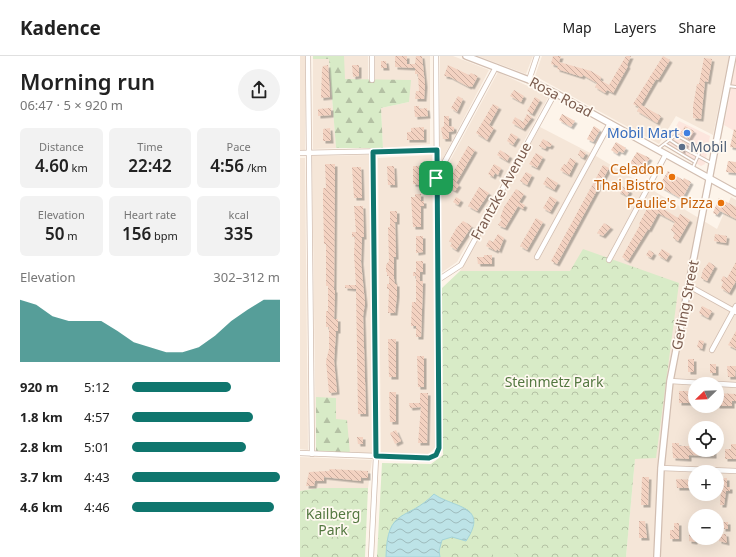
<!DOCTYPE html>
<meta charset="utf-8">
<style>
body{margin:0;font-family:"Noto Sans",sans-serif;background:#f2f2f2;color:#222;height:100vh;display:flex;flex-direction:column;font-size:15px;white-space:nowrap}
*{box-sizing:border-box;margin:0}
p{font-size:13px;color:#767676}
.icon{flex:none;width:22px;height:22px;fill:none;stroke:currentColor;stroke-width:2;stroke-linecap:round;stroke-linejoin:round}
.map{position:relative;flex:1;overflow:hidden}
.sheet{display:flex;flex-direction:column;background:#fff;width:300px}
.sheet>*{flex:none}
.needle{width:26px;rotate:247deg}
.fabs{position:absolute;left:388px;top:321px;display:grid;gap:8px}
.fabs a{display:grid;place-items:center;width:36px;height:36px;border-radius:50%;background:#fff;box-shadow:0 4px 16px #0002;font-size:20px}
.pin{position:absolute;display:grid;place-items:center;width:34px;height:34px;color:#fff;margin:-17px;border-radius:8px;box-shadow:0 2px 6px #0006}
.round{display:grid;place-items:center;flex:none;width:42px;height:42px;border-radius:21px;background:#f2f2f2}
.summary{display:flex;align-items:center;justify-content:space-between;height:68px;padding:0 20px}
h1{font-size:22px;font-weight:600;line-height:30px}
.metrics{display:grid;grid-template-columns:repeat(3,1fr);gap:6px;height:68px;padding:4px 20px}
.metrics div{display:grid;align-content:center;border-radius:6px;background:#f2f2f2;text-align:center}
.metrics b{font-size:17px;font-weight:600}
.metrics small{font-size:11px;font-weight:400}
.metrics p{font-size:11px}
.chart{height:112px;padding:8px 20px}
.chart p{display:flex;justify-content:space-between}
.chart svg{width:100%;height:72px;margin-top:4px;fill:#0f766e;opacity:.7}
ul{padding:0 20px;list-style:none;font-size:13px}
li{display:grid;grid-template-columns:64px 48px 1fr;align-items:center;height:30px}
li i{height:10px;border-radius:5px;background:#0f766e}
header{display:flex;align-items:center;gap:24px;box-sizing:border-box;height:56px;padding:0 20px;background:#fff;border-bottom:1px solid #e0e0e0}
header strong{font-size:19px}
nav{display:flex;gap:22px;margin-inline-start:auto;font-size:14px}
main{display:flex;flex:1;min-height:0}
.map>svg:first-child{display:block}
.residential{fill:#f5e6d8;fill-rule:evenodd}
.commercial{fill:#fde6de}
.forest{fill:url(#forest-firs)}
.park{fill:url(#park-crowns)}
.pitch{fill:#d8ebc7}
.water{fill:url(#water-waves);stroke:#a3d4d9}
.building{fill:url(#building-back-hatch);filter:url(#shadow)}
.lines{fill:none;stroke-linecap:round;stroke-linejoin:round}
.service-casing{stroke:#d2beb1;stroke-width:4}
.minor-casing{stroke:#d2beb1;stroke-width:6}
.tertiary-casing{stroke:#d2beb1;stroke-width:8}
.service{stroke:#fff;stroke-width:2}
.minor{stroke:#fff;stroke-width:4.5}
.tertiary{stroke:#fff;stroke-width:5.5}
.route-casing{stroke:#fff;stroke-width:8}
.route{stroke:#0f766e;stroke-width:5}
.shop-dot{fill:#3f7fe0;stroke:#fff9f1;stroke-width:1.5}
.service-dot{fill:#5c6f8a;stroke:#fff9f1;stroke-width:1.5}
.food-dot{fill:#e8710a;stroke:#fff9f1;stroke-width:1.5}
.labels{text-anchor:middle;stroke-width:3.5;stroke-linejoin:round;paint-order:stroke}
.street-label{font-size:14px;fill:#795a4c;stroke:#fff9f1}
.shop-label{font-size:14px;fill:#366cbe;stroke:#fff9f1;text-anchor:end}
.service-label{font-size:14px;fill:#4e5e75;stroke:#fff9f1;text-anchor:start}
.food-label{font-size:14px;fill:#c56008;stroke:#fff9f1;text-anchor:end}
.park-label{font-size:14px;fill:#547841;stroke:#fff9f1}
</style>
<header>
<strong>Kadence</strong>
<nav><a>Map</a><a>Layers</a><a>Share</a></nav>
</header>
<main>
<section class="sheet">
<div class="summary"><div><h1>Morning run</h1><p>06:47 · 5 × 920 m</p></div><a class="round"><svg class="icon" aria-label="share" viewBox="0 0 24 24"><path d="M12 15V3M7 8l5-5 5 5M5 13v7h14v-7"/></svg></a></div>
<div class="metrics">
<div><p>Distance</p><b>4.60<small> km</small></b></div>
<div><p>Time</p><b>22:42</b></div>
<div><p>Pace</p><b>4:56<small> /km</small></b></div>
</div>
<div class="metrics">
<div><p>Elevation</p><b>50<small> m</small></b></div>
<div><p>Heart rate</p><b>156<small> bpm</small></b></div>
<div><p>kcal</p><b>335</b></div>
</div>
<div class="chart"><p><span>Elevation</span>302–312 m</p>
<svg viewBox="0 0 160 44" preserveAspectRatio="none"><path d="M0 44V6L10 9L20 16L30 19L40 19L50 19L60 25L70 32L80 35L90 38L100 38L110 35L120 28L130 19L140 12L150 6L160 6V44z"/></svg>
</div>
<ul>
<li><b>920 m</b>5:12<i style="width:67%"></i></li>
<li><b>1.8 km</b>4:57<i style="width:82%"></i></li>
<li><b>2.8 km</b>5:01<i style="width:77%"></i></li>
<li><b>3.7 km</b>4:43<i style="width:100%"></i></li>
<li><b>4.6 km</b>4:46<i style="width:96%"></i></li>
</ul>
</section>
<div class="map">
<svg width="436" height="501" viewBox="0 0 436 501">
<defs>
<pattern id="forest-firs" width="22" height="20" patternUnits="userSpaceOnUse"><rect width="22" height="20" fill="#d8ebc7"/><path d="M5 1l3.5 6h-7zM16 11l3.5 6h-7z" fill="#b4c1a4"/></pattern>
<pattern id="park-crowns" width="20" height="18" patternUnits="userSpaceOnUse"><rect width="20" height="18" fill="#d8ebc7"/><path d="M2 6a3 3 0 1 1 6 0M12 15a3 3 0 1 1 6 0" fill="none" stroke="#b4c1a4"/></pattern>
<pattern id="water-waves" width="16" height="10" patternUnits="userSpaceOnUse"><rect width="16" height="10" fill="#bde3e7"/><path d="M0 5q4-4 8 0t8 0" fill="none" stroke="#9ebbbd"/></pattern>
<pattern id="building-back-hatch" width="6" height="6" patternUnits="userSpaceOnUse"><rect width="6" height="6" fill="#f3d2c1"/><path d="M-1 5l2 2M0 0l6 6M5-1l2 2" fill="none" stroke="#caad9f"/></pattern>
<filter id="shadow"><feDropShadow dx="2.5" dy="2.5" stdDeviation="0" flood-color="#0004"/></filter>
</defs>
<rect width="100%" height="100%" fill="#fdf4ea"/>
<g class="residential">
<rect x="0" y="0" width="5" height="94"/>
<path d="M44 0H68V24L44 23Z"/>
<path d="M75 0H130V88L83 92 81 52 109 46 74 24Z"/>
<path d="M140 0H153L189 14 140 108Z"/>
<path d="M178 0H233L226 18Z"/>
<path d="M242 0H429L413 79 376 60 359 88 235 20Z"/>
<path d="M13 3H29L36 92 13 93Z"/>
<path d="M198 16 249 40 157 206 141 217 140 123Z"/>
<path d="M240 71 296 100 417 173 431 141 436 144V501H326L335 402H356L270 215H160ZM395 328H417V350H395ZM395 372H417V394H395ZM395 416H417V438H395ZM395 460H417V482H395Z"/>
<path d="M70 99 73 398 16 396 12 100Z"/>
<path d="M132 99 135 392 128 398 81 397 78 102Z"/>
<path d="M0 102H5L8 394 0 393Z"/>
<path d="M0 401 72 404 68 432H19L0 435Z"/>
</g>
<g class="commercial">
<path d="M436 6V76L424 69Z"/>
<path d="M379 65 410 80 405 108 401 110 365 90Z"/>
</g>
<g class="forest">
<path d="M13 0H44L45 23 111 24 109 46 81 52 83 92H36L29 3H13Z"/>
<path d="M16 341 36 342V363L47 364 50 398 16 396Z"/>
</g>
<g class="park">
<path d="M283 193 379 227 356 402 335 403 326 501H77L82 407 131 408 143 399 142 232 160 215H270Z"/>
<path d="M19 432H68L65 501H0V435Z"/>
</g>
<path class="pitch" d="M193 497 216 498V501H193Z"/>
<path class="water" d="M134 438C153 452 190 449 166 485L152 481 142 484 139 495 140 501H86C87 450 107 466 134 438Z"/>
<g class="building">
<path d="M95 0H107V8H115L116 0H122L125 29 124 43H115L116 35H119L118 18H115V12L95 11Z"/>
<path d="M253 0H261L259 6 291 15 301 21 300 24 309 29 326 0H331L327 9 328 10 313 37 307 34 305 37 295 31 297 27 283 19 282 21 257 13 258 10 251 8Z"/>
<path d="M363 0 370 4 358 24 356 23 341 49 361 60 357 67 337 55 339 51 333 48Z"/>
<path d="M404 2 412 3 408 26 405 25 401 63 393 62V50L397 28H399Z"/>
<path d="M81 5H86L87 12H81Z"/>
<path d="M28 9 30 41 21 42 22 13 23 10Z"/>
<path d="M52 9H59V20L53 21Z"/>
<path d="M148 9 169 19 171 17 178 20 172 31 170 30 169 31 150 21 144 20Z"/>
<path d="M214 34 224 40 221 46 210 40Z"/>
<path d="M158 40 163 43 157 56 151 52Z"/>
<path d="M235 41 240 44 232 58 227 55Z"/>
<path d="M193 48 199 51 189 69 194 72 187 84 176 77Z"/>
<path d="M114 50H119V53L127 52 128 60 115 61Z"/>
<path d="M31 52V59L18 60V53Z"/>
<path d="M227 58 232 61 223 73 212 67 215 61 223 66Z"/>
<path d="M262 58 275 65 271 71 259 64Z"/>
<path d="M144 60H149V70L154 71V75L149 76V83H143L141 72 144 70Z"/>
<path d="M294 70 300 74 293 86 287 83Z"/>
<path d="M385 70 394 75 389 83 380 78Z"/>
<path d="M124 71V84H107V76H111V72Z"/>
<path d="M30 72 31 85H23V73Z"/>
<path d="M434 73 436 74V92L430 91Z"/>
<path d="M211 77 218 81 213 89 207 85Z"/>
<path d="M243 83 252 88 250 91 247 90 245 93 239 90Z"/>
<path d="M382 85 387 88 383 92V96L378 93 381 91Z"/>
<path d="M316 86 326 92 323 97 319 95 317 98 311 94Z"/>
<path d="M168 90 175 94 156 127 159 129 155 135 148 131 154 121 151 120Z"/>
<path d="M200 94 210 100 207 105 197 99Z"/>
<path d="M280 94 286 97 283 102 278 99Z"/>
<path d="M337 96 350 102 344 111 346 112 344 117 330 107Z"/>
<path d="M236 97 243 101 237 112 229 108Z"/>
<path d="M270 102 276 105 269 119 260 114 264 108 266 109Z"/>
<path d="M428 105 436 106V117L426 116Z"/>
<path d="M25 108H35L34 234H35L34 263H38V275H36L34 305 37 336 29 337 26 305 29 293V271H26V255H28V230H26V188H24L23 144V132H26Z"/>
<path d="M194 108 201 112 198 119 195 117 193 121 188 118Z"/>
<path d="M303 109 309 112 257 208 251 205Z"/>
<path d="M87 110H94L95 129H88Z"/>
<path d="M113 110H122L121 129 113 128Z"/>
<path d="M52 111H61L62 142H54Z"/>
<path d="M368 115 383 124 384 122 391 126 382 143 359 130Z"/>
<path d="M226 116 232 119 227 129 220 125Z"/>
<path d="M247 121 258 127 254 134 243 128Z"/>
<path d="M322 130 330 135 327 140 318 135Z"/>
<path d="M179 131 189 137 177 155 168 150Z"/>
<path d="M216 133 224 138 219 146 225 149 223 153 218 150 205 172 198 169 202 163 200 162 204 151Z"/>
<path d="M115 138H121V145H124V150H121V171H113L111 141H115Z"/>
<path d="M250 140 257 144 250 156 243 152Z"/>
<path d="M156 141 161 144 158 149 153 146Z"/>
<path d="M419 142 436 151V163L420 155 417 159 413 157Z"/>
<path d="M349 144 378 162 380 158 390 164 378 185 373 182 375 177 371 174 375 166 358 157 349 174 348 173 328 205 322 201 340 169 339 168 348 151 346 149Z"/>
<path d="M54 150H63L64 181H62L61 206 65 247 63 260 66 358H58L56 233 45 232V229H56L54 198 55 181H52V176H56Z"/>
<path d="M90 155H97V166H95L96 201H94V223L95 228H97V239L95 257H88L89 233H87V228H89V220H87V216H86V209L89 205 88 171H90Z"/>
<path d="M236 162 243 166 227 194 220 190Z"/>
<path d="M163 165 172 170 156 194 150 190 152 187 149 185 157 171Z"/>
<path d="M304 167 311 171 303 180 297 177Z"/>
<path d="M198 178 204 182 199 195 197 193 196 195 186 190 189 184 193 186Z"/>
<path d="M415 178 427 180 426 187 414 185Z"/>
<path d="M116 180H123V196L116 197Z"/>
<path d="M362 193 370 198 366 204 358 199Z"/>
<path d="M349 194 354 197 351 202 346 199Z"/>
<path d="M184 199H192V208H178L177 201H184Z"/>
<path d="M116 205H123V216H120V225H123L121 281H116V270H111L112 246H116V220H113V216H119H116Z"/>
<path d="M409 206 415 210 407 225 401 222 403 214Z"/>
<path d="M436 206V225L429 237 421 232 423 226 421 225 423 220 427 222Z"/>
<path d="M402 250 412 255 408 262 399 257Z"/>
<path d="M436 275V293L428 289Z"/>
<path d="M88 283H96V321H89Z"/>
<path d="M399 284 404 285 402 293 397 291Z"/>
<path d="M117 300H124V331H118Z"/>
<rect x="388" y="303" width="6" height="13"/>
<rect x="410" y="308" width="6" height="9"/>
<path d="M427 310H436L435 321H428Z"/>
<path d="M379 335H395V344H391V347H379Z"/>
<path d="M89 336H96V366H90Z"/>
<path d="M120 337H128L127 387H118L121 351 110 352 109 347H120Z"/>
<path d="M417 337 436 338V345H432V350H417Z"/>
<path d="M96 374 101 385 95 388 90 377Z"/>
<path d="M57 381H63V388H58Z"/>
<path d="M372 387H379V390H389V393L395 394H414V400L389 399V403L373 402Z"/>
<path d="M431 388H436V403H425V393H431Z"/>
<path d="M30 413 68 415V422H61V425L24 421V425H15L14 430H6L9 416 29 415Z"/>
<path d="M342 421H349L348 449H341Z"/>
<path d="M422 422H427V431H430V435H426L424 449H420Z"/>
<path d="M376 423 395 424V434H391L389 432H377Z"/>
<path d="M339 465H345L347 482H339Z"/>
<rect x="423" y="466" width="5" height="7"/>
<path d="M374 467H379V483H370V474H374Z"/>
<path d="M389 475H395V486L389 485Z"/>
<path d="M419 478H426L427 487 419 485Z"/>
</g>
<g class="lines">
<g class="service-casing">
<g id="service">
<path d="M428 30 436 31"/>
<path d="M370 84 379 90"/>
<path d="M365 88 395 106"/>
<path d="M359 92 376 79 401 93 393 111"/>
<path d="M385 93 411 107"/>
</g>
</g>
<g class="minor-casing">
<g id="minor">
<path d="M8 0 12 398"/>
<path d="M72 24V0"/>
<path d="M229 24 237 0"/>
<path d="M0 97 137 94"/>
<path d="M137 120 196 11"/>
<path d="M237 201 310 67"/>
<path d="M309 204 366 98"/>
<path d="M138 224 161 209 255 37"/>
<path d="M389 230 436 256"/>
<path d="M412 294 436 250"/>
<path d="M370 325 436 329"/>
<path d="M0 397 129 402 136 399 139 392 136 0"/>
<path d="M361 412 436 415"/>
<path d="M71 501 76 401 73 96"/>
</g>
</g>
<g class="tertiary-casing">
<g id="tertiary">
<path d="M166 0 229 24 255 37 436 137"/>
<path d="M357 501 361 412 370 325 433 0"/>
</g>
</g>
<use href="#service" class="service"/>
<use href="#minor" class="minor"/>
<use href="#tertiary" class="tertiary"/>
</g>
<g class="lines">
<g class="route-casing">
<path id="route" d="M137 94 139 392 136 399 129 402 76 400 73 96Z"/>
</g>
<use href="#route" class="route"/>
</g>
<circle class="shop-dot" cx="387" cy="77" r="4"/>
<circle class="service-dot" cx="382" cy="91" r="4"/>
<g class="food-dot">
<circle cx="372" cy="121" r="4"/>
<circle cx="421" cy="147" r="4"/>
</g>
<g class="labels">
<g class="street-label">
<text transform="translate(261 41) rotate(28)" y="5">Rosa Road</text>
<text transform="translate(201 135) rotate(-61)" y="5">Frantzke Avenue</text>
<text transform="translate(385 249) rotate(-79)" y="5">Gerling Street</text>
</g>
<g class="shop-label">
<text x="379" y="82">Mobil Mart</text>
</g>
<g class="service-label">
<text x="390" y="96">Mobil</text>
</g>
<g class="food-label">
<text x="364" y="118">Celadon<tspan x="364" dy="16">Thai Bistro</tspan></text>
<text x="413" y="152">Paulie's Pizza</text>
</g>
<g class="park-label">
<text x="254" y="331">Steinmetz Park</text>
<text x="33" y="463">Kailberg<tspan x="33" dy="16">Park</tspan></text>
</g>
</g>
</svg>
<div class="fabs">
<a><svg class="needle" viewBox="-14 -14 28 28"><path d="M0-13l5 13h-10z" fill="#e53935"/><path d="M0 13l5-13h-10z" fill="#767676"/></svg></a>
<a><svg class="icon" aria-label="locate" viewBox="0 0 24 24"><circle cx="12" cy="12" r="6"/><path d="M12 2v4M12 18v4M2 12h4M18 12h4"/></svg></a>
<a>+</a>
<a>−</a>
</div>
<div class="pin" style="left:136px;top:122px;background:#1e9e55"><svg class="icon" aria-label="arrive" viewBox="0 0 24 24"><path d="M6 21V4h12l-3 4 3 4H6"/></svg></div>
</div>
</main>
